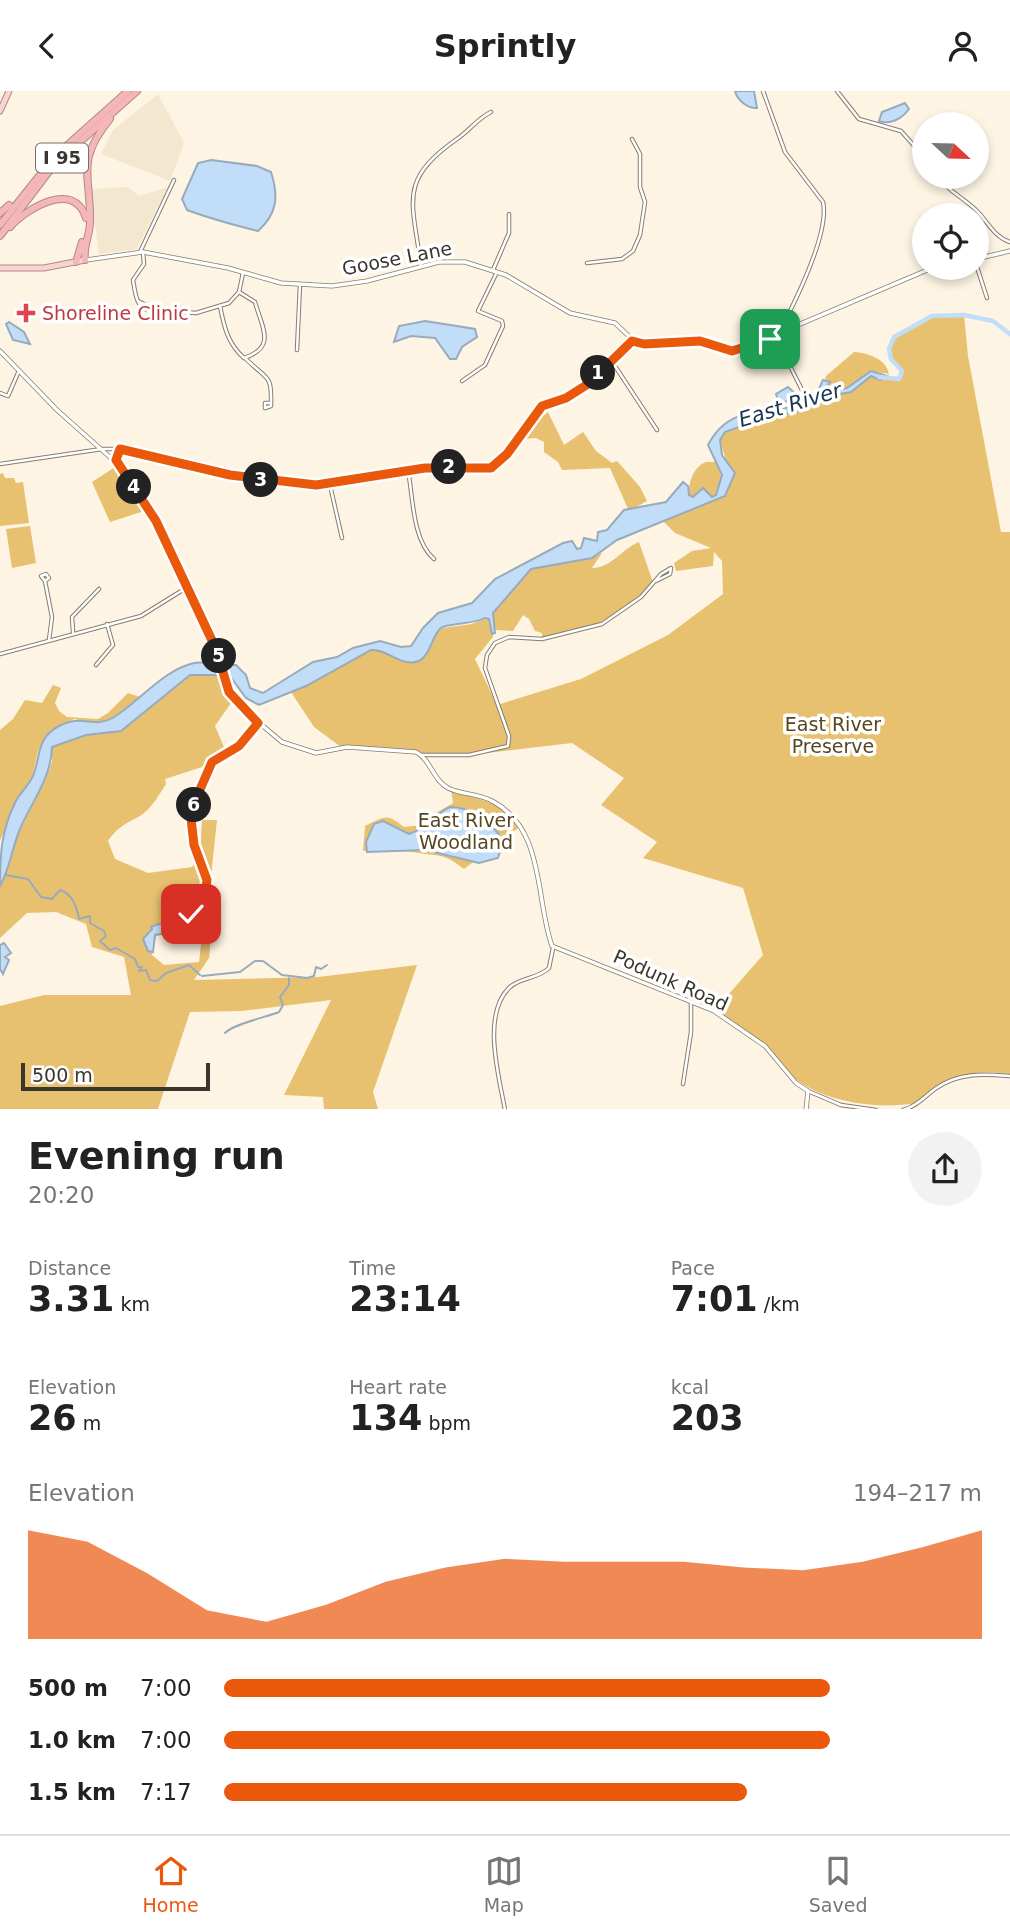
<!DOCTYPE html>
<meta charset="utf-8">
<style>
body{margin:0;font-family:"DejaVu Sans",sans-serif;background:#f2f2f2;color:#222;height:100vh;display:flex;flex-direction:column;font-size:26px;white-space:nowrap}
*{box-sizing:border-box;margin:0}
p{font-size:23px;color:#767676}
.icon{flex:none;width:38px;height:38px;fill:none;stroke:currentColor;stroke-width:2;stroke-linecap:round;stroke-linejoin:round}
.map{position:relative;height:1018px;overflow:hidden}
.side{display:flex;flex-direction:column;background:#fff;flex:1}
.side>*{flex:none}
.needle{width:46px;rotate:112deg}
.tools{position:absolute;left:912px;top:21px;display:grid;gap:14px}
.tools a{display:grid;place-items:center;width:77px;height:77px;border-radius:50%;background:#fff;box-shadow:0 4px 10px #0003;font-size:35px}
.scale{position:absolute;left:21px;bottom:18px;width:189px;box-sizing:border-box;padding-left:7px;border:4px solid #39362f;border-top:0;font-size:19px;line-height:24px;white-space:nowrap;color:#39362f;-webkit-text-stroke:5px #fff;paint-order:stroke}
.pin{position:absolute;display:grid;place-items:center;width:60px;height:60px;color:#fff;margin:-30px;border-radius:14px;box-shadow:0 4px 10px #0006}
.km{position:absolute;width:35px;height:35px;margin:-18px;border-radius:50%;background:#222;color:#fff;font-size:19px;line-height:35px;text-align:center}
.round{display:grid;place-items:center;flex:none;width:74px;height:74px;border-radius:37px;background:#f2f2f2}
.headline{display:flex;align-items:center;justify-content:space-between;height:119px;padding:0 28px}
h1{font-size:38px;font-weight:600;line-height:52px}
.figures{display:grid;grid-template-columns:repeat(3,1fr);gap:10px;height:119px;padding:7px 28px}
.figures div{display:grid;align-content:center}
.figures b{font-size:35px;font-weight:600}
.figures small{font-size:19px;font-weight:400}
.figures p{font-size:19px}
.chart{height:196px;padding:14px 28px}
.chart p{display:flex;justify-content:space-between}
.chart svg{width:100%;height:126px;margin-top:7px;fill:#ea580c;opacity:.7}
ul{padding:0 28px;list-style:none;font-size:23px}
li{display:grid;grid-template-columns:112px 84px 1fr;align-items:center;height:52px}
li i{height:18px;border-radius:9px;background:#ea580c}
header{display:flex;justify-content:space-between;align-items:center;height:91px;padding:0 28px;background:#fff;font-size:32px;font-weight:600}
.menu{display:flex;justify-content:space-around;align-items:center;height:98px;border-top:2px solid #e0e0e0;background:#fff;font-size:19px;color:#767676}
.menu a{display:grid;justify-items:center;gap:4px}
.menu .selected{color:#ea580c}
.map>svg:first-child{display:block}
.built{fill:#f4e7cf}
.green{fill:#e7c170;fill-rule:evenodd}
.water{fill:#c1ddf8;stroke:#98abbc;stroke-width:2}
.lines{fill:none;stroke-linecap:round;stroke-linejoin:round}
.stream{stroke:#98abbc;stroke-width:2}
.river{stroke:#c1ddf8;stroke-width:4.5}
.minor-casing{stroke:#857d6e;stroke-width:4.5}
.tertiary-casing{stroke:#857d6e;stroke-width:5}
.primary-casing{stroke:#b38987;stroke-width:7}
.motorway-casing{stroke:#b38987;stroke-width:8}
.minor{stroke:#fff;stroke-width:2.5}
.tertiary{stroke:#fff;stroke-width:3.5}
.primary{stroke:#f8d3d4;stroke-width:5}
.motorway{stroke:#f4b6b7;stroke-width:6}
.route-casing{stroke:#fff;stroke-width:14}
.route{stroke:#ea580c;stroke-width:9}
.health-dot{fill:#e0444e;stroke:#fff;stroke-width:2.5}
.labels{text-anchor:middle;stroke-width:7;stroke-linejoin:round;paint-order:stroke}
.shield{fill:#fff;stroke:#74726d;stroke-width:2}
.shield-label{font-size:18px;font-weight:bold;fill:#39362f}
.street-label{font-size:19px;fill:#39362f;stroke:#fff}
.health-label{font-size:19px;fill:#be3a42;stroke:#fff;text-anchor:start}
.park-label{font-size:19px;fill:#57461f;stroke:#fff}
.water-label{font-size:21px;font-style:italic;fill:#183651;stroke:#fff}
</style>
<header><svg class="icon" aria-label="back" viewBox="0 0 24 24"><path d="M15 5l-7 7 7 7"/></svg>Sprintly<svg class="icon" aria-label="person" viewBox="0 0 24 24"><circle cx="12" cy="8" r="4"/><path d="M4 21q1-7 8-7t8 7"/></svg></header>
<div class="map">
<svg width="1010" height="1019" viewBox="0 0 1010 1019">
<rect width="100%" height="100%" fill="#fdf4e3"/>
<g class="built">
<path d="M158 3 184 52 170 90 101 63 113 39Z"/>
<path d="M128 96 139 105 168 96 137 158 99 163 90 98Z"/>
</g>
<g class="green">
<path d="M964 224 968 265 1001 441H1010V983C982 979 963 981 938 996 931 1001 925 1008 917 1012 876 1019 819 1011 788 982 779 973 773 961 763 954 748 941 730 931 714 920L763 864 743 797 643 767 657 751 601 714 624 687 572 652 469 664H421L341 656 314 636 291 601 371 559 381 560 407 571 425 566C441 534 433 538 466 534 474 533 481 528 489 528L493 546 475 568 497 614 581 588 668 544 723 503 722 470 714 461 713 475 676 480 674 472 692 460 711 457 675 442 663 430 725 405 727 373 720 349 724 342 763 327 801 320 829 295 830 291 825 288 826 285 854 261C867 262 886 267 889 283L871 280 850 295 870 283 898 288 902 280 891 268 889 258 894 246 932 225Z"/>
<path d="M548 321 564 354 583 341 596 360 612 372 617 370 640 396 647 410 629 420 610 377 562 379 558 371 544 361V351L536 347 522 348 533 333Z"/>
<path d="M706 371H716L722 388 719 401 712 406 699 399 693 406 689 404C688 392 694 375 706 371Z"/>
<path d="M115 376 144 420 110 431 92 391Z"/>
<path d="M3 382 5 387H14L16 392 23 391 29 432 0 435V383Z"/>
<path d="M30 435 36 472 12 477 6 438Z"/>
<path d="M639 451 654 494 602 533 542 548V542L535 540 529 528 523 524 513 540 496 539 491 526 493 522C507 508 515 487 533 478 554 467 581 473 602 462L592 477C613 476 620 459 639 451Z"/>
<path d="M221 583 231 612 215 635 224 656 220 660 222 665 216 668 213 664 202 676 165 688 166 693C159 704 152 717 140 725 127 732 117 736 108 750L115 768 148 782 192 776 200 765 202 729H217L210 795 213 825 209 867 194 889 318 886 417 874 373 1001 378 1018H324L323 1006 284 1004 331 909 242 920 190 921 158 1018H0V915L44 904H131L124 866 92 856 86 833 56 821 27 822 0 847V795L19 741 45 690 52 671V656L86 644 121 640 190 584ZM204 827 199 871 164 874 152 864 157 842 176 841 189 828Z"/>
<path d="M53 594 61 597 55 612 59 620 67 626 98 628 108 622 128 602 140 606 110 628 97 632 74 628 49 641 38 660 32 687 16 710 0 750V639L13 628 25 609 42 612Z"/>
<path d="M451 699 501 715 521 735 464 778C443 762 443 766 419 762 396 759 387 757 363 760L365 735C387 724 387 723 404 736L423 734 429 726 453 712Z"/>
</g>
<g class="water">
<path d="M735 0H754L757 17C748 18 737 9 735 0Z"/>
<path d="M905 12 909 18C902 28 890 34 879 30L882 21Z"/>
<path d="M211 69 257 75 271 81C279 106 277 123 258 140 234 134 211 128 187 119L182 108 198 72Z"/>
<path d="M425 230 475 238 477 246 462 256 456 268H450L435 247 411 245 394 251 399 235Z"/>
<path d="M9 231 24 241 30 253 13 249 6 233Z"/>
<path d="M871 280 887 285 880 289 871 285 851 301 818 307 801 320 763 327 725 341 720 349 722 364 735 382 725 405 617 449 592 467 531 478 493 522 495 542 492 543 489 528 485 527C473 534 445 531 439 539 429 551 429 575 407 571 394 569 385 558 371 559L306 595 259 614 246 607 229 584H190L121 640 86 644 52 656C51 688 32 710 20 738 12 757 10 777 0 795 0 764 1 740 15 712 19 702 29 695 33 685 41 665 36 647 59 635 84 622 93 639 114 626 140 610 163 579 194 572 202 570 223 575 236 574L246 584 250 597 263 602 313 571 337 566 353 557 380 550 401 556 411 555 423 537 438 522 472 512 495 488 563 452 572 450 577 458 581 457 584 447 597 450 598 441 607 439 624 419 666 411 683 391 688 395 689 404 693 406 703 397 712 406 716 404 722 384 708 354C738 295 803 342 823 289L830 291 822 302 847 297Z"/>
<path d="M788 296 797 304 789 311 778 309 776 303Z"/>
<path d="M450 716C472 716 492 731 503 750L498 767 479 772 425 759 367 761 366 751 374 733 383 730 409 743C426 738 434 723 450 716Z"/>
<path d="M182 828H189L176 841 155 844 153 861 148 860 143 848 152 838 151 836 158 833 173 835Z"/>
<path d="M4 852 11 862 5 866 9 869 3 883 0 878V854Z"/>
</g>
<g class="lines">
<g class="stream">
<path d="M5 784 28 788 41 806 52 808 60 799C73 803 77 816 79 828L90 825V832L104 840 106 845 100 850 110 859 116 857 135 868 138 876H142L139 880 146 879 150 889 157 890 166 882 189 874 200 884"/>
<path d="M202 885 240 881 255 870H263L282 884 307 887 314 885 316 876 321 878 327 874"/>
<path d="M225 942C233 933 267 926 279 921L283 914 280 906 289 894V887"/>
</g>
<path class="river" d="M879 286 899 288 902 280 891 268 889 258 894 246 932 225 964 224 993 230 1010 243"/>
<g class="minor-casing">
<g id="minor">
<path d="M763 0 785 61 823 111C830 142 795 211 780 240"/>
<path d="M837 0 859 28 901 40 924 66"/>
<path d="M938 86C949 101 964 107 977 120 988 131 994 146 1010 151"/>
<path d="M140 161 174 89"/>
<path d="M587 172 622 168 633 160 640 144 645 111 640 96V63L632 48"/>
<path d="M976 173 987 207"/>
<path d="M421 176C413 110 397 90 457 48 469 40 478 27 491 21"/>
<path d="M493 179 509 142V123"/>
<path d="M138 210 148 215V219C136 217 135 200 133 189L144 173 143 161"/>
<path d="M220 215C224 236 228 253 244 267 277 256 262 237 255 211L239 201"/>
<path d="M185 219 180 217 182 221 196 222 229 212 239 201 243 182"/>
<path d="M775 245 807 309"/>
<path d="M297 259 300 193"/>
<path d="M246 268C268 290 272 282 271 315L265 317V312H270"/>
<path d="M611 269 657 339"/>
<path d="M462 290 485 274 503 235 502 230 478 220 497 181"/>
<path d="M0 302 8 305 18 282"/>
<path d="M0 373 102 358H123L230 384 316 394 425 377H491L507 363 542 315 566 307 588 293 632 250"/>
<path d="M408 379C413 405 412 449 434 468"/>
<path d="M330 394 342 447"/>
<path d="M45 490 41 485 46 483 49 487 45 490 52 526 49 549"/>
<path d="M73 541 72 526 99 498"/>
<path d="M0 563 141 525 186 497"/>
<path d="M96 574 113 554 107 533"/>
<path d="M421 664H469L508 655 509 645 485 577 487 564 495 552 509 546 542 548 602 533 641 506 661 483 671 477 670 483 656 490"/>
<path d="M190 827 205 804 207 789 194 754 191 727 195 710 212 671 239 655 258 632"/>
<path d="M683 993 691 941V912"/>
<path d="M808 1000 841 1014 876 1019"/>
<path d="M505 1019C499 985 481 923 510 896 521 886 538 888 549 877L553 857"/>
<path d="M903 1019C917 1015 924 1006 935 998 958 981 983 983 1010 985"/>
</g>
</g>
<g class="tertiary-casing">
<g id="tertiary">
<path d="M976 168 1010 160"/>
<path d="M86 169 143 161 228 177 281 192 332 195 367 190 439 171H465L506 184 570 222 615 232 636 252 700 250 726 260 739 259 932 177"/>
<path d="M0 260 57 319 121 376 156 430 216 558 229 601 239 615 282 651 316 662 347 656 416 661C431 669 433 689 448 697 462 704 479 702 494 711 545 740 535 806 552 855L714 920 765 955 796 992 808 1000 806 1019"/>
</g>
</g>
<g class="primary-casing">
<g id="primary">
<path d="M0 20 9 0"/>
<path d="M0 177H44L85 169"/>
</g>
</g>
<g class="motorway-casing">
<g id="motorway">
<path d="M0 122 9 114"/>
<path d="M0 134 55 65 128 0"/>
<path d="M10 136C26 118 74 88 86 127"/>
<path d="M0 145 54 74 137 0"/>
<path d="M85 169C83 155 90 144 90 131 91 85 75 70 110 28"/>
<path d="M76 171 82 151"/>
</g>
</g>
<use href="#minor" class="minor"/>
<use href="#tertiary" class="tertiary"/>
<use href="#primary" class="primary"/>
<use href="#motorway" class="motorway"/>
</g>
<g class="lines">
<g class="route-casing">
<path id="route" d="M191 823 205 804 207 789 194 754 191 727 195 710 212 671 239 655 258 632 229 601 216 558 156 430 116 369 120 358 230 384 316 394 425 377H491L507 363 542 315 566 307 588 293 632 250 644 253 700 250 732 260 770 248"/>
</g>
<use href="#route" class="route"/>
</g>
<path class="health-dot" d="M22.5 211.5h7v7h7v7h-7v7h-7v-7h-7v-7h7z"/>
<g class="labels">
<rect class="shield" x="36" y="52.5" width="52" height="29" rx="5"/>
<g class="shield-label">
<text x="62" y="73">I 95</text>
</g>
<g class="street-label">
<text transform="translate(397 167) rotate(-11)" y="7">Goose Lane</text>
<text transform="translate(671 889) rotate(24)" y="7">Podunk Road</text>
</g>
<g class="health-label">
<text x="42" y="229">Shoreline Clinic</text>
</g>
<g class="park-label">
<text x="833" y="640">East River<tspan x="833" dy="22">Preserve</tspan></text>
<text x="466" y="736">East River<tspan x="466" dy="22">Woodland</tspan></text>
</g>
<g class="water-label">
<text transform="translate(790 314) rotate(-17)" y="7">East River</text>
</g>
</g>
</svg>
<div class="tools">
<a><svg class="needle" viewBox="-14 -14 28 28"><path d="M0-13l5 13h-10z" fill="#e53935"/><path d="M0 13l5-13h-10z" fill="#767676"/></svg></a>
<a><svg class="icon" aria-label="locate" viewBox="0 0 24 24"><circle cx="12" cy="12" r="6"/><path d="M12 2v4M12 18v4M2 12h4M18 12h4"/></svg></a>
</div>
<div class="scale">500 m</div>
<div class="pin" style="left:770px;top:248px;background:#1e9e55"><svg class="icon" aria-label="arrive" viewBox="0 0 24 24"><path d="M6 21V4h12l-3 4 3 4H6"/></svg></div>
<div class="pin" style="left:191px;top:823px;background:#d93025"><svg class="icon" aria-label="check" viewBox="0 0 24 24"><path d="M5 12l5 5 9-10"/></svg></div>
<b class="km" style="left:598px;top:282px">1</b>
<b class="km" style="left:449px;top:376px">2</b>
<b class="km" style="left:261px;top:389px">3</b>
<b class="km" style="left:134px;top:396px">4</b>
<b class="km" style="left:219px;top:565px">5</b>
<b class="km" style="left:194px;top:714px">6</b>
</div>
<section class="side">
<div class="headline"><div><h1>Evening run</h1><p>20:20</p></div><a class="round"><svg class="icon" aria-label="share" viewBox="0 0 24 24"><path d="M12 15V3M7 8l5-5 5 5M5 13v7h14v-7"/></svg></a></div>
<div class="figures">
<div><p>Distance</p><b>3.31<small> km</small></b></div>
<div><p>Time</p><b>23:14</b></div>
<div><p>Pace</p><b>7:01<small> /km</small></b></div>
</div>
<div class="figures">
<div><p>Elevation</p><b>26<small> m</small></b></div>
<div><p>Heart rate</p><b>134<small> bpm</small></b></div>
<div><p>kcal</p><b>203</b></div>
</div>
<div class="chart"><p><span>Elevation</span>194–217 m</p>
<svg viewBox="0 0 160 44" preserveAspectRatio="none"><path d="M0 44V6L10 10L20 21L30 34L40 38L50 32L60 24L70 19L80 16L90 17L100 17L110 17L120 19L130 20L140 17L150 12L160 6V44z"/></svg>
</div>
<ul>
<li><b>500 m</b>7:00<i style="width:80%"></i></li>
<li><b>1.0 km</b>7:00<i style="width:80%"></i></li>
<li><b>1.5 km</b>7:17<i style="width:69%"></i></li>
</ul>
</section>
<nav class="menu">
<a class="selected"><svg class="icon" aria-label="home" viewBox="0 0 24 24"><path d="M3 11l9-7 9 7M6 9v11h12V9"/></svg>Home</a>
<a><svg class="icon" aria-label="map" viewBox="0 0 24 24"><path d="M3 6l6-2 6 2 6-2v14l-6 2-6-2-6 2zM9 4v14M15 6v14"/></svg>Map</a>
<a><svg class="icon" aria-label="saved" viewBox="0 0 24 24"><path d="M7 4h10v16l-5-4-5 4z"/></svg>Saved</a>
</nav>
